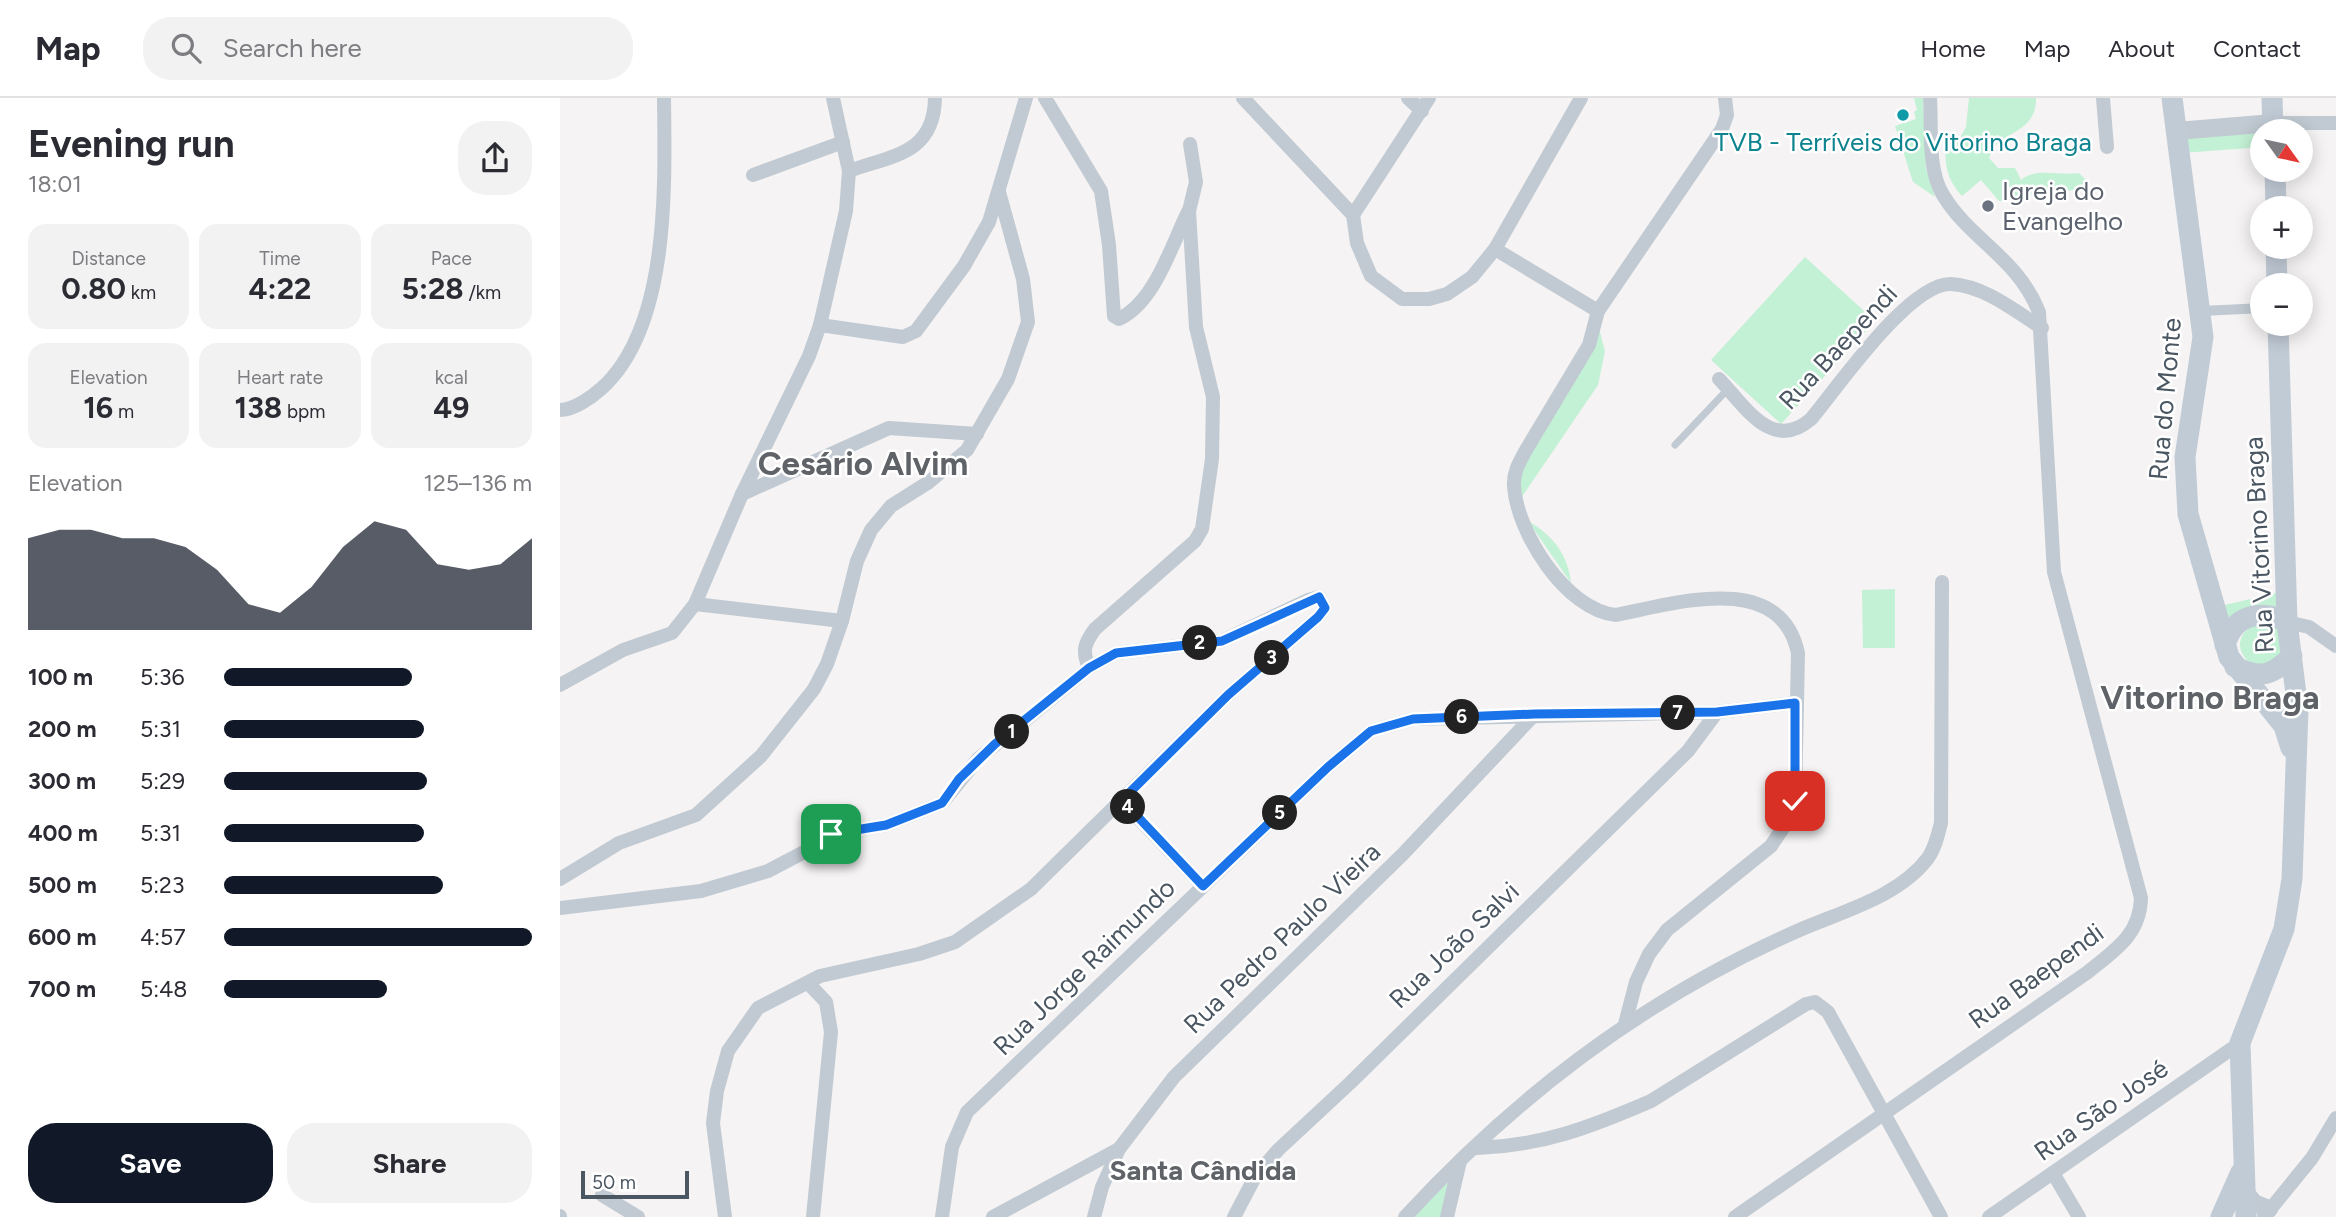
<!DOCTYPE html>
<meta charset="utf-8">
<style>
body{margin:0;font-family:Figtree,sans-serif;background:#f2f2f3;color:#2b2b33;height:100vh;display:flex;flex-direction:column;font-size:26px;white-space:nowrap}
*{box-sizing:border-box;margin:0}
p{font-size:23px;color:#7c7c81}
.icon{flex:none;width:38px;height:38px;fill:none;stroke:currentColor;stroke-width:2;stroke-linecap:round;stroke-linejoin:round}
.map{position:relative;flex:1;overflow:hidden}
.details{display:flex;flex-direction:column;background:#fff;width:560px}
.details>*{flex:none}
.needle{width:46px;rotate:123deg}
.controls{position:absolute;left:1690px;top:21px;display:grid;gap:14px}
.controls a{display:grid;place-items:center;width:63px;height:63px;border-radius:50%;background:#fff;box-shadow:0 4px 18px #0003;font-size:35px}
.scale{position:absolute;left:21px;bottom:18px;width:108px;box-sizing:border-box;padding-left:7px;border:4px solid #4a5661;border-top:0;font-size:19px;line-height:24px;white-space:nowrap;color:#4a5661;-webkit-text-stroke:5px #fff;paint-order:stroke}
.pin{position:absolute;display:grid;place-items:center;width:60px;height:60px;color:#fff;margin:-30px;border-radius:14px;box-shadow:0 4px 10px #0006}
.km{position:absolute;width:35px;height:35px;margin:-18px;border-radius:50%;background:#222;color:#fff;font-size:19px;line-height:35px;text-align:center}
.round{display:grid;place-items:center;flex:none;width:74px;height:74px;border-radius:28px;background:#f2f2f3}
.headline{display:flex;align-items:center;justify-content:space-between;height:119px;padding:0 28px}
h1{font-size:38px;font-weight:700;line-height:52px}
.stats{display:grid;grid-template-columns:repeat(3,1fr);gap:10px;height:119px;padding:7px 28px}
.stats div{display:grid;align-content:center;border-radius:18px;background:#f2f2f3;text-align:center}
.stats b{font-size:30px;font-weight:700}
.stats small{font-size:19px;font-weight:400}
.stats p{font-size:19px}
.chart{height:196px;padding:14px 28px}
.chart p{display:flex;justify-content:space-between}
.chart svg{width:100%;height:126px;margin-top:7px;fill:#111827;opacity:.7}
.action{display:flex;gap:14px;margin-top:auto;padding:14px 28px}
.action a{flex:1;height:80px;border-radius:28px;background:#111827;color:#fff;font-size:28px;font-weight:700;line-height:80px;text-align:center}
.action a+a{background:#f2f2f3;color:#2b2b33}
ul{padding:0 28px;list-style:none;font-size:23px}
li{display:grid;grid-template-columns:112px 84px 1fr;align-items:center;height:52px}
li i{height:18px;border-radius:9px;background:#111827}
header{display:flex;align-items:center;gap:42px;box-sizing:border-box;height:98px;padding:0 35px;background:#fff;border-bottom:2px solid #e1e1e2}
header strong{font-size:33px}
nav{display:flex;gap:38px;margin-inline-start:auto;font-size:24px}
.search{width:490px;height:63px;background:#f2f2f3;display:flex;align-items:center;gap:18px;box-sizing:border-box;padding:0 24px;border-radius:28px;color:#7c7c81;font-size:26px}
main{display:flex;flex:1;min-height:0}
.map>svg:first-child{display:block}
.green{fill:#c3f1d5}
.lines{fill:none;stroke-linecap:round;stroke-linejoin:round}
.service{stroke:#c1cad2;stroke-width:7}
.pedestrian{stroke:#c1cad2;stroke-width:10}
.minor{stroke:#c1cad2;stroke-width:14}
.tertiary{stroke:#c1cad2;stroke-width:18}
.secondary{stroke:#c1cbd6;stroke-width:21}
.route-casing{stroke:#fff;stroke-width:14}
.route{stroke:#1a73e8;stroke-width:9}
.culture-dot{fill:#0f9aa8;stroke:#fff;stroke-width:2.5}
.worship-dot{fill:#6b7280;stroke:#fff;stroke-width:2.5}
.labels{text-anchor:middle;stroke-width:5;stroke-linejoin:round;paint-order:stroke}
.culture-label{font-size:26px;fill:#0d838f;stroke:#fff}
.worship-label{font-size:26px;fill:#5b616d;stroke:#fff;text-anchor:start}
.street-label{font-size:26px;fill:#4a5661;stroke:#fff}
.neighbourhood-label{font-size:28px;font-weight:bold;fill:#5f6368;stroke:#fff}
.district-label{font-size:33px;font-weight:bold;fill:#5f6368;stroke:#fff}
</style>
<header>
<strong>Map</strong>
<div class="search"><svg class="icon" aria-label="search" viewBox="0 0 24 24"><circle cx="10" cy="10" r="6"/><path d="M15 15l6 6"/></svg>Search here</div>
<nav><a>Home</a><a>Map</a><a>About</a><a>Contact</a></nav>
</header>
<main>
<section class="details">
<div class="headline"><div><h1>Evening run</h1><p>18:01</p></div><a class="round"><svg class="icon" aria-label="share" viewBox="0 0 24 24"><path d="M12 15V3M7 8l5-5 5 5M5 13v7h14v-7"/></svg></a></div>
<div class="stats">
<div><p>Distance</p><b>0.80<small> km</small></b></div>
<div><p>Time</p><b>4:22</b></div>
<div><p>Pace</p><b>5:28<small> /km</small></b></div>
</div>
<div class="stats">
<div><p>Elevation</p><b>16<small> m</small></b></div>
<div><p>Heart rate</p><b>138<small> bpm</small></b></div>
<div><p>kcal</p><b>49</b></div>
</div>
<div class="chart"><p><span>Elevation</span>125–136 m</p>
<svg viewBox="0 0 160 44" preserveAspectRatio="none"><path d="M0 44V12L10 9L20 9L30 12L40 12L50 15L60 23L70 35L80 38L90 29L100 15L110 6L120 9L130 21L140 23L150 21L160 12V44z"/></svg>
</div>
<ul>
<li><b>100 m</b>5:36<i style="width:61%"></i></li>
<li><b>200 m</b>5:31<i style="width:65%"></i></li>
<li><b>300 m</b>5:29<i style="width:66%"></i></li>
<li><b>400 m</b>5:31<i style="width:65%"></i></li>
<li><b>500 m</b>5:23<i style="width:71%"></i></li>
<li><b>600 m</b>4:57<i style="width:100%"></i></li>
<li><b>700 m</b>5:48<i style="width:53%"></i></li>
</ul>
<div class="action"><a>Save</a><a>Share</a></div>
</section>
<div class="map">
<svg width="1776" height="1119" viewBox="0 0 1776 1119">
<rect width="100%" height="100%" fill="#f5f3f3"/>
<g class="green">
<path d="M1354 0H1363L1366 70 1375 99 1353 84 1335 28 1356 21 1354 14 1357 12Z"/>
<path d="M1409 0H1476C1477 38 1436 32 1429 60L1438 70H1455L1461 82C1476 69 1500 78 1519 75L1528 84 1524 91 1496 94 1492 91C1478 94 1451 104 1439 103L1421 82 1402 98C1387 82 1384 66 1386 45L1399 42 1406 29Z"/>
<path d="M1703 33V49L1622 55 1620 34Z"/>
<path d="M1245 159 1315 223 1221 326 1151 262Z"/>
<path d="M1037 223 1045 253 1038 287 957 406 956 369Z"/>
<path d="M968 423C993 437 1008 457 1011 485Z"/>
<path d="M1335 491V550H1303L1302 492Z"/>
<path d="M1725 493 1726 522 1667 532 1656 509Z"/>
<path d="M1700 523 1721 532V561L1694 569C1673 552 1676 535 1700 523Z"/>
<path d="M889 1077 885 1119H851Z"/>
</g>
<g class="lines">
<path class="service" d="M1115 347 1168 291"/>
<path class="pedestrian" d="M1642 213 1703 210"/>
<g class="minor">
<path d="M485 0 541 93 549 147 554 218 559 221C595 204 611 148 628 114"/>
<path d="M683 0 793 117 797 145 811 178 842 201H869L887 196 912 179 935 151 1021 0"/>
<path d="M848 0 862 13"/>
<path d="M1543 0 1547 49"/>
<path d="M1713 25H1776"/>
<path d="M289 73C333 57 374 56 375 0"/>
<path d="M193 77 283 44"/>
<path d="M793 117 869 0"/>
<path d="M935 151 1038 213"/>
<path d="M260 227 343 239 356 233 404 168 429 124 466 0"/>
<path d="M1159 281C1185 308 1212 355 1251 321 1278 289 1349 185 1391 186 1425 188 1455 213 1482 230"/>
<path d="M0 312C14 312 32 299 42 290 110 228 105 87 104 0"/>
<path d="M182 396 329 330 417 336"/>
<path d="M135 506 282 523"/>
<path d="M1727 524 1749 529 1776 548"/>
<path d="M529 570C522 553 524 546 535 531L635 443 642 431 652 361 653 299 636 229 629 113 636 84 630 46"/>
<path d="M0 587 63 552 112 535 135 506 182 396 249 258 260 227 286 113 289 73 273 0"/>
<path d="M562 703 643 788"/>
<path d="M0 781 59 745 136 717 201 658 254 591 267 566 282 523 297 463 311 432 331 408 369 384 407 352 448 281 468 224 463 181 439 94"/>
<path d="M0 810 141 793 208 773 248 752 271 736 326 727 382 705 418 661 529 570 556 555 662 543 748 502 759 499 765 510 758 519 668 597 471 791 395 844 359 856 260 878 198 910 168 953 157 993 153 1025 165 1119"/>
<path d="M248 885 266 904 271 934 253 1119"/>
<path d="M1065 926 1076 884 1089 856 1107 832 1211 748 1225 727 1235 703 1238 555C1220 471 1113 506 1056 517 1006 512 957 435 954 388 953 374 960 363 966 352L1029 247 1038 213 1162 31 1167 17 1165 0"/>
<path d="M917 1050C982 1048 1031 1029 1091 1003L1246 906 1255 904 1268 914 1381 1119"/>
<path d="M1493 1075 1519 1119"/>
<path d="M42 1097 78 1119"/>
<path d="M0 1118V1119"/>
<path d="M382 1119 392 1049 407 1014 768 669 811 633 853 621 1157 614 1235 605"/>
<path d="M433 1119 559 1051"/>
<path d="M534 1119 542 1089 559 1051 614 979 843 756 975 616"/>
<path d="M674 1119 695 1079 718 1052 790 985 1128 653 1157 614"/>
<path d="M845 1119C955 999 1086 900 1235 834 1279 814 1338 800 1368 760 1375 750 1378 737 1381 725L1382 484"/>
<path d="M887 1119 900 1063"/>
<path d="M1175 1119 1528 874C1555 852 1580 837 1581 800L1494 474 1479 214C1457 159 1411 143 1383 97 1367 71 1372 29 1370 0"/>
<path d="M1429 1119 1680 945"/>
<path d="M1704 1119 1752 1060 1776 1020"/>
</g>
<g class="tertiary">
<path d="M1617 33 1713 25"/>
<path d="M1685 1094 1694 1105 1709 1111"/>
</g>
<g class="secondary">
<path d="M1612 0 1643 239 1625 359 1628 416 1669 559 1724 628 1731 650"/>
<path d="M1712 0 1713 33"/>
<path d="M1715 72 1716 110"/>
<path d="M1716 149 1717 187"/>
<path d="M1665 547C1674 516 1701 511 1727 524"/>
<path d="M1675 569C1701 581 1712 578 1732 558"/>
<path d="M1661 1119 1681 1074"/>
<path d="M1686 1119 1680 945 1724 831 1732 781 1738 612 1727 524 1718 226"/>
</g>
</g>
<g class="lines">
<g class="route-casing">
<path id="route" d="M271 736 326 727 382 705 399 681 435 646 529 570 556 555 662 543 759 499 765 510 758 519 668 597 562 702 643 788 768 669 811 633 853 621 975 616 1157 614 1235 605V703"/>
</g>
<use href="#route" class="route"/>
</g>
<circle class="culture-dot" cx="1343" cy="17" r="7"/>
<circle class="worship-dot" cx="1428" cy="108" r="7"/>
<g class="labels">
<g class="culture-label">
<text x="1343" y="53">TVB - Terríveis do Vitorino Braga</text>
</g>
<g class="worship-label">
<text x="1442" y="102">Igreja do<tspan x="1442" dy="30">Evangelho</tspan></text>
</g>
<g class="street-label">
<text transform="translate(1278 249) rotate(-47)" y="9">Rua Baependi</text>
<text transform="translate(1605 301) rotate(-85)" y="9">Rua do Monte</text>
<text transform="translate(1699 447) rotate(-93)" y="9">Rua Vitorino Braga</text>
<text transform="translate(722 840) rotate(-44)" y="9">Rua Pedro Paulo Vieira</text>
<text transform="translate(894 847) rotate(-44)" y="9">Rua João Salvi</text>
<text transform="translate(524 869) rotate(-44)" y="9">Rua Jorge Raimundo</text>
<text transform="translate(1476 878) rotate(-36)" y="9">Rua Baependi</text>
<text transform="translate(1541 1012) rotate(-35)" y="9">Rua São José</text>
</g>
<g class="neighbourhood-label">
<text x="643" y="1082">Santa Cândida</text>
</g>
<g class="district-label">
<text x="303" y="377">Cesário Alvim</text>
<text x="1650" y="611">Vitorino Braga</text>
</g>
</g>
</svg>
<div class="controls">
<a><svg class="needle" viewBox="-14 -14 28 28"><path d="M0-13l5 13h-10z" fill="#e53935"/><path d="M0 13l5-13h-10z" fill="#7c7c81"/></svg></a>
<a>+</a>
<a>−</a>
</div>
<div class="scale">50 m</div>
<div class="pin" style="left:271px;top:736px;background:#1e9e55"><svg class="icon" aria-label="arrive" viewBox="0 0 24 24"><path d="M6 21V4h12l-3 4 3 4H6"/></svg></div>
<div class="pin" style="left:1235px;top:703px;background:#d93025"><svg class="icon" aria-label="check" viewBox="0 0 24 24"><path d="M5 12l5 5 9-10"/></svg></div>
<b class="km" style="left:452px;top:634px">1</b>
<b class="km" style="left:640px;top:545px">2</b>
<b class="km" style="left:712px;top:560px">3</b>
<b class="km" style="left:568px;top:709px">4</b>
<b class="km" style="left:720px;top:715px">5</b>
<b class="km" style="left:902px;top:619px">6</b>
<b class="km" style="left:1118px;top:615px">7</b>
</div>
</main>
